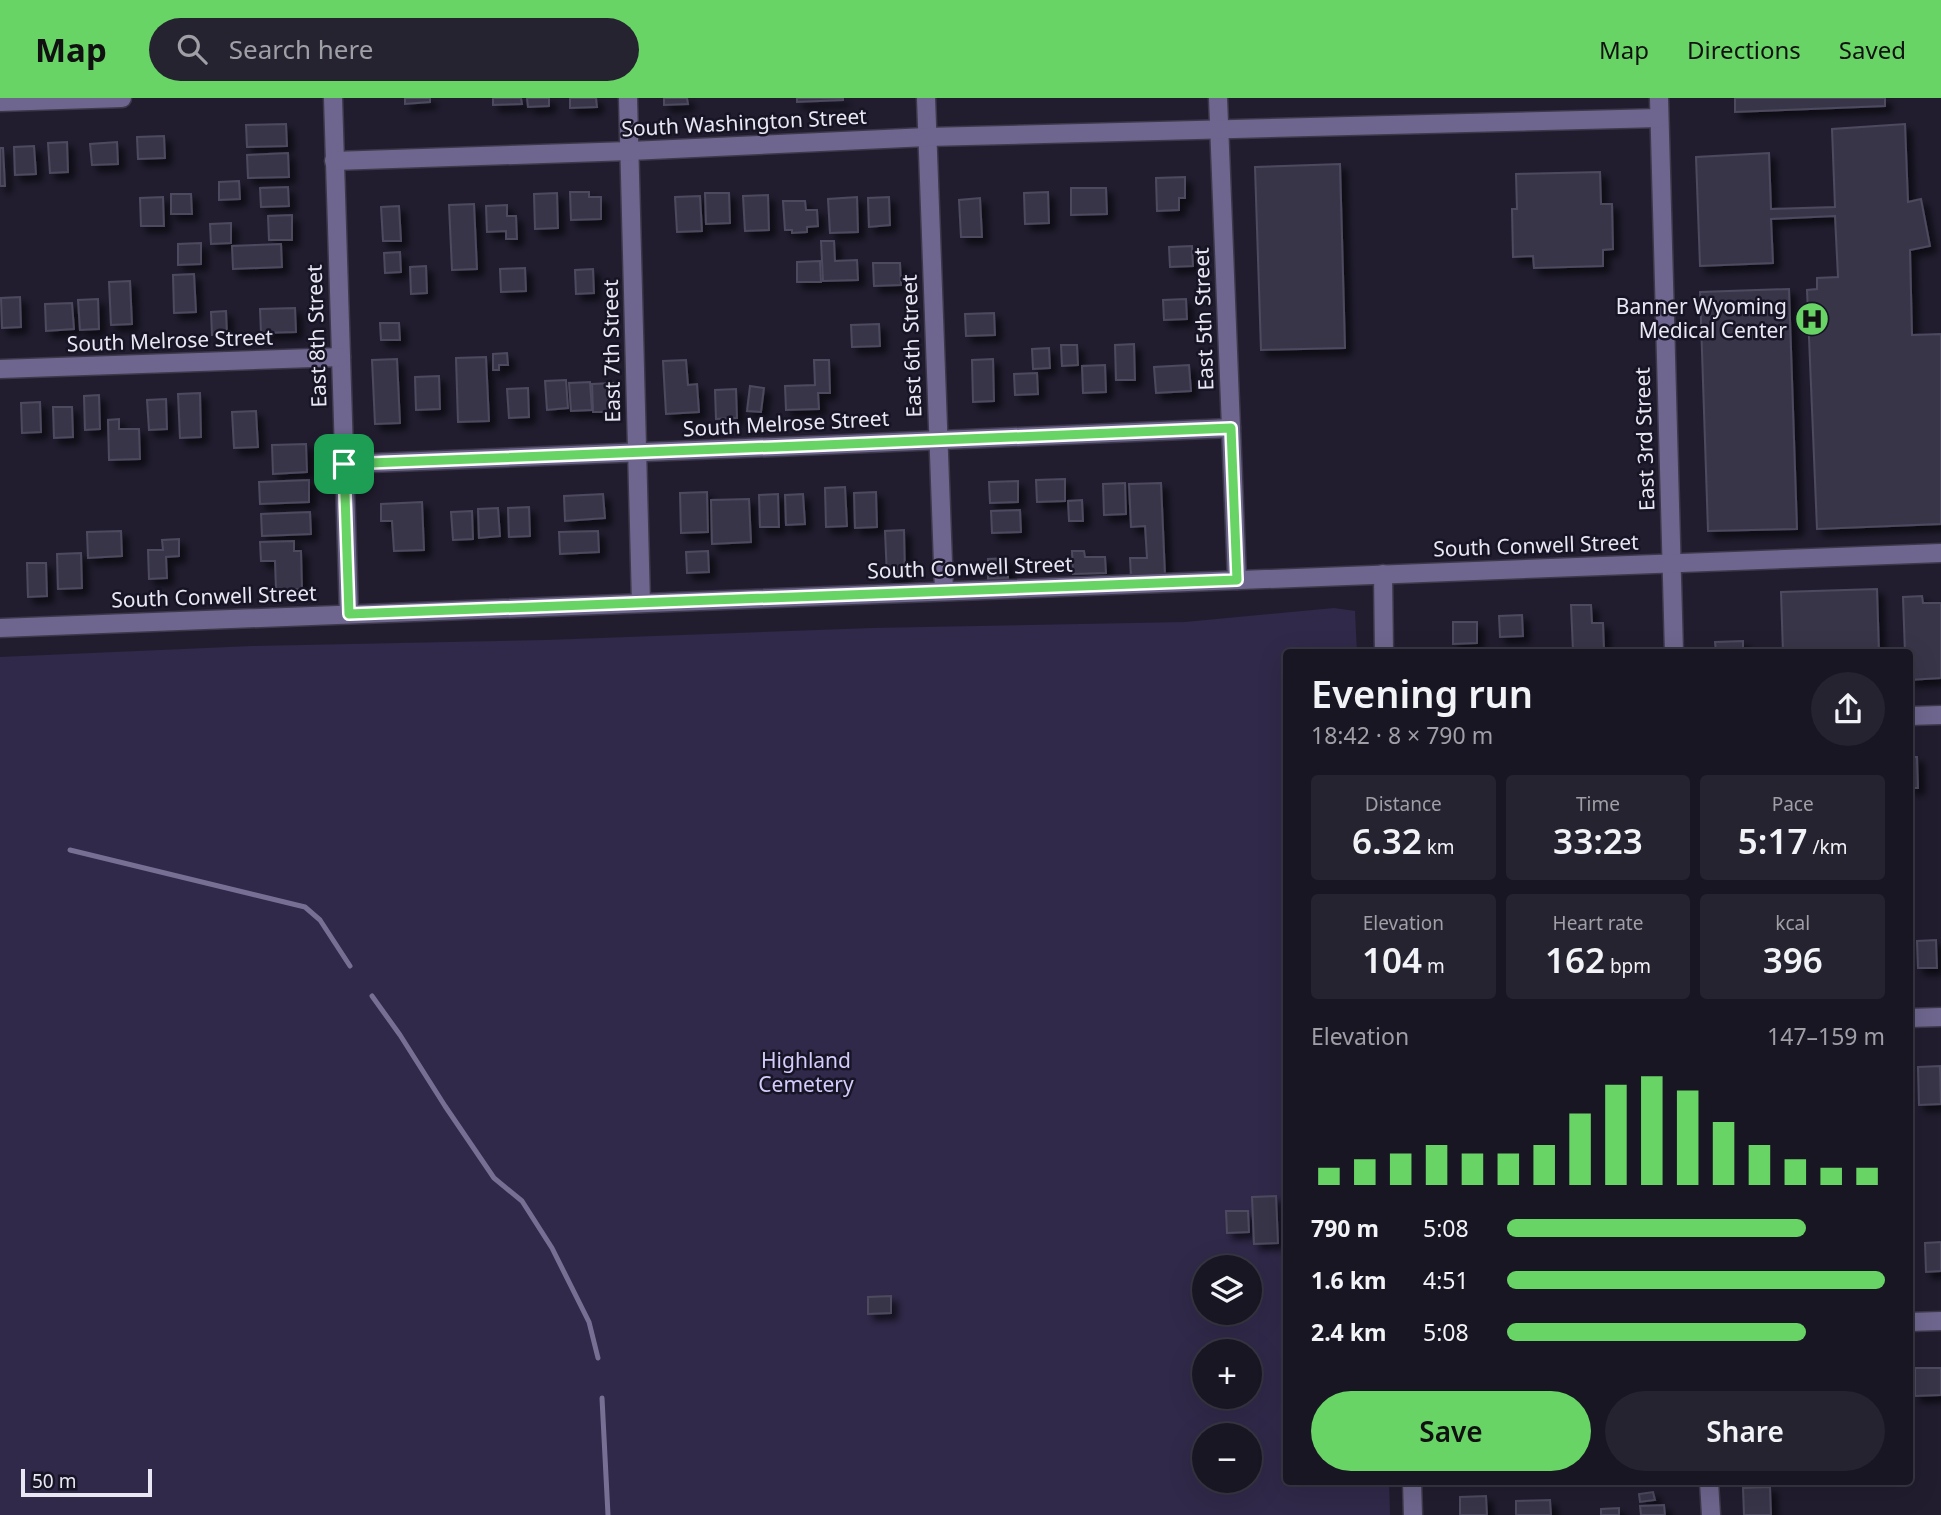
<!DOCTYPE html>
<meta charset="utf-8">
<style>
body{margin:0;font-family:"Noto Sans",sans-serif;background:#262330;color:#f1f3f6;height:100vh;display:flex;flex-direction:column;font-size:26px;white-space:nowrap}
*{box-sizing:border-box;margin:0}
p{font-size:23px;color:#9f9fa6}
.icon{flex:none;width:38px;height:38px;fill:none;stroke:currentColor;stroke-width:2;stroke-linecap:round;stroke-linejoin:round}
.map{position:relative;flex:1;overflow:hidden}
.details{position:absolute;left:1283px;top:551px;width:630px;height:836px;display:flex;flex-direction:column;background:#191623;border-radius:7px;box-shadow:0 7px 28px #0002,0 0 0 2px #373541}
.details>*{flex:none}
.fabs{position:absolute;left:1192px;top:1157px;display:grid;gap:14px}
.fabs a{display:grid;place-items:center;width:70px;height:70px;border-radius:50%;background:#191623;box-shadow:0 7px 28px #0002,0 0 0 2px #373541;font-size:35px}
.scale{position:absolute;left:21px;bottom:18px;width:131px;box-sizing:border-box;padding-left:7px;border:4px solid #e9e7f3;border-top:0;font-size:19px;line-height:24px;white-space:nowrap;color:#e9e7f3;-webkit-text-stroke:5px #171425;paint-order:stroke}
.pin{position:absolute;display:grid;place-items:center;width:60px;height:60px;color:#fff;margin:-30px;border-radius:14px;box-shadow:0 4px 10px #0006}
.round{display:grid;place-items:center;flex:none;width:74px;height:74px;border-radius:37px;background:#262330}
.headline{display:flex;align-items:center;justify-content:space-between;height:119px;padding:0 28px}
h1{font-size:38px;font-weight:600;line-height:52px}
.metrics{display:grid;grid-template-columns:repeat(3,1fr);gap:10px;height:119px;padding:7px 28px}
.metrics div{display:grid;align-content:center;border-radius:7px;background:#262330;text-align:center}
.metrics b{font-size:35px;font-weight:600}
.metrics small{font-size:19px;font-weight:400}
.metrics p{font-size:19px}
.chart{height:196px;padding:14px 28px}
.chart p{display:flex;justify-content:space-between}
.chart svg{width:100%;height:126px;margin-top:7px;stroke:#68d465;stroke-width:6}
.action{display:flex;gap:14px;margin-top:auto;padding:14px 28px}
.action a{flex:1;height:80px;border-radius:42px;background:#68d465;color:#111;font-size:28px;font-weight:600;line-height:80px;text-align:center}
.action a+a{background:#262330;color:#f1f3f6}
ul{padding:0 28px;list-style:none;font-size:23px}
li{display:grid;grid-template-columns:112px 84px 1fr;align-items:center;height:52px}
li i{height:18px;border-radius:9px;background:#68d465}
header{display:flex;align-items:center;gap:42px;box-sizing:border-box;height:98px;padding:0 35px;background:#68d465;color:#111}
header strong{font-size:33px}
nav{display:flex;gap:38px;margin-inline-start:auto;font-size:24px}
.search{width:490px;height:63px;background:#262330;display:flex;align-items:center;gap:18px;box-sizing:border-box;padding:0 24px;border-radius:38px;color:#9f9fa6;font-size:26px}
.map>svg:first-child{display:block}
.green{fill:#302949;fill-rule:evenodd}
.lines{fill:none;stroke-linecap:round;stroke-linejoin:round}
.stream{stroke:#786f94;stroke-width:5}
.building{fill:#393649;stroke:#4d4a5f;stroke-width:2;filter:url(#shadow)}
.minor-casing{stroke:#3d394a;stroke-width:21}
.minor{stroke:#6e668e;stroke-width:18}
.route-casing{stroke:#fff;stroke-width:14}
.route{stroke:#68d465;stroke-width:9}
.labels{text-anchor:middle;stroke-width:5;stroke-linejoin:round;paint-order:stroke}
.street-label{font-size:21px;fill:#e9e7f3;stroke:#171425}
.poi-label{font-size:21px;fill:#e9e7f3;stroke:#171425;text-anchor:end}
.park-label{font-size:21px;fill:#d4ccfb;stroke:#171425}
</style>
<header>
<strong>Map</strong>
<div class="search"><svg class="icon" aria-label="search" viewBox="0 0 24 24"><circle cx="10" cy="10" r="6"/><path d="M15 15l6 6"/></svg>Search here</div>
<nav><a>Map</a><a>Directions</a><a>Saved</a></nav>
</header>
<div class="map">
<svg width="1941" height="1417" viewBox="0 0 1941 1417">
<defs>
<filter id="shadow"><feDropShadow dx="6" dy="6" stdDeviation="3.5" flood-color="#0009"/></filter>
</defs>
<rect width="100%" height="100%" fill="#211d2f"/>
<path class="green" d="M1334 510 1355 513 1357 555H1286V1384H1389L1390 1417H0V559L252 548 546 542 872 530 1185 524ZM1204 1169H1250V1214H1204ZM1204 1253H1250V1298H1204ZM1204 1337H1250V1382H1204Z"/>
<g class="lines">
<g class="stream">
<path d="M70 752 305 809 320 822 350 868"/>
<path d="M372 898 400 937 445 1008 494 1080 522 1103 552 1150 589 1224 598 1260"/>
<path d="M602 1300 608 1417"/>
</g>
</g>
<g class="building">
<path d="M405 0H430V4L405 6Z"/>
<path d="M493 0H521L522 6 493 7Z"/>
<path d="M527 0H549V8L528 9Z"/>
<path d="M570 0H596L597 9 570 10Z"/>
<path d="M664 0H687L688 6 664 7Z"/>
<path d="M797 0H843V2L797 4Z"/>
<path d="M1735 0H1885V8L1735 14Z"/>
<path d="M286 26 287 48 247 49 246 27Z"/>
<path d="M1905 26 1908 104 1921 101 1930 148 1910 152 1912 237 1941 236V426L1817 431 1807 192 1817 191V180L1838 179 1835 118 1771 121 1773 165 1700 168 1696 59 1769 55 1771 111 1835 109 1832 31Z"/>
<path d="M164 38 165 60 138 61 137 39Z"/>
<path d="M67 44 68 74 50 75 48 45Z"/>
<path d="M117 44 118 66 92 67 90 46Z"/>
<path d="M34 48 36 76 15 77 14 49Z"/>
<path d="M0 50H3L5 88H0Z"/>
<path d="M288 55 289 79 248 80 247 57Z"/>
<path d="M1340 66 1345 250 1261 252 1255 69Z"/>
<path d="M1600 74 1601 106H1612L1613 151 1603 152V168L1534 170 1533 158 1513 159 1512 111H1517L1516 76Z"/>
<path d="M1185 79V100H1179V112L1157 113 1156 80Z"/>
<path d="M239 83 240 101 219 102V84Z"/>
<path d="M288 89 289 108 261 109 260 90Z"/>
<path d="M1071 90H1106L1107 116 1071 117Z"/>
<path d="M570 94H589V99H601V121L571 122Z"/>
<path d="M1048 94 1049 125 1025 126 1024 95Z"/>
<path d="M557 95 558 130 535 131 534 96Z"/>
<path d="M705 95H729L730 125 706 126Z"/>
<path d="M171 96H191L192 116H171Z"/>
<path d="M768 97 769 132 745 133 743 98Z"/>
<path d="M700 98 702 133 677 134 675 99Z"/>
<path d="M163 99 164 128H141L140 100Z"/>
<path d="M857 99 858 134 830 135 828 101Z"/>
<path d="M889 99 890 127 869 129 868 100Z"/>
<path d="M980 100 982 139H961L959 102Z"/>
<path d="M783 103H805L806 112H817L818 128 807 129V134L792 135V132H785Z"/>
<path d="M474 106 477 171 452 172 449 107Z"/>
<path d="M507 107V118H516L517 141H506V133L487 134 486 108Z"/>
<path d="M399 108 401 143H383L381 109Z"/>
<path d="M292 117V142H269L268 118Z"/>
<path d="M231 125V145L211 146 210 126Z"/>
<path d="M821 143H834L835 163 857 162 858 182 823 183Z"/>
<path d="M201 145V166L178 167V146Z"/>
<path d="M281 146 282 169 233 171 232 148Z"/>
<path d="M1192 148 1193 168 1170 169 1169 149Z"/>
<path d="M400 154 401 174 385 175 384 155Z"/>
<path d="M820 163 821 184H797V164Z"/>
<path d="M873 165H900L901 187 874 188Z"/>
<path d="M426 168 427 195 411 196 410 169Z"/>
<path d="M525 170 526 193 501 194 500 171Z"/>
<path d="M593 171 594 195 576 196 575 172Z"/>
<path d="M194 176 196 214 174 215 173 177Z"/>
<path d="M130 183 132 226 111 227 109 184Z"/>
<path d="M1789 191 1797 431 1708 433 1700 194Z"/>
<path d="M20 199 21 229 2 230 1 200Z"/>
<path d="M98 201 99 231 80 232 78 202Z"/>
<path d="M1186 201 1187 221 1164 222 1163 202Z"/>
<path d="M72 205 74 231 46 233 45 206Z"/>
<path d="M295 210 296 234 261 235 260 211Z"/>
<path d="M226 213 227 236 212 237 211 214Z"/>
<path d="M994 215 995 237 966 238 965 216Z"/>
<path d="M380 225H399L400 242H381Z"/>
<path d="M879 226 880 248 852 249 851 227Z"/>
<path d="M1134 246 1135 282H1116L1115 247Z"/>
<path d="M1061 247H1077L1078 267 1062 268Z"/>
<path d="M1049 250 1050 270 1033 271 1032 251Z"/>
<path d="M507 255 508 267H499V272H493V256Z"/>
<path d="M486 259 489 323 458 324 456 260Z"/>
<path d="M397 261 400 325 375 326 372 262Z"/>
<path d="M993 261 994 303 973 304 972 262Z"/>
<path d="M686 262 688 287 697 286 699 314 666 316 663 263Z"/>
<path d="M814 262H829L830 295H818L819 311 786 312 785 288 815 287Z"/>
<path d="M1105 267 1106 294 1083 295 1082 268Z"/>
<path d="M1189 267 1191 293 1156 295 1154 269Z"/>
<path d="M1037 275 1038 296 1015 297 1014 276Z"/>
<path d="M439 278 440 311 416 312 415 279Z"/>
<path d="M566 282 568 310 547 312 545 283Z"/>
<path d="M590 284 592 312 571 313 569 285Z"/>
<path d="M613 285 614 314H593L592 286Z"/>
<path d="M750 288 764 290 761 314 747 313Z"/>
<path d="M528 290 529 319 509 320 507 291Z"/>
<path d="M736 291 737 320 716 321 715 292Z"/>
<path d="M200 295 201 339 180 340 178 296Z"/>
<path d="M99 297 100 331 85 332 84 298Z"/>
<path d="M166 301 167 331 149 332 147 302Z"/>
<path d="M40 304 41 334 22 335 21 305Z"/>
<path d="M53 309H72L73 339 54 340Z"/>
<path d="M256 313 258 349 234 350 232 314Z"/>
<path d="M119 321V331H139L140 361 109 362 108 322Z"/>
<path d="M306 346 307 374 273 376 272 347Z"/>
<path d="M1065 381V403L1037 404 1036 382Z"/>
<path d="M309 382V404L260 406 259 384Z"/>
<path d="M1018 383V404L990 405 989 384Z"/>
<path d="M1125 385 1126 416 1104 417 1103 386Z"/>
<path d="M1161 385 1165 477 1131 479 1130 460H1147L1145 428 1131 429 1129 386Z"/>
<path d="M845 389 847 428 826 429 825 390Z"/>
<path d="M707 394 708 434 681 435 680 395Z"/>
<path d="M876 394 877 429 855 430 854 395Z"/>
<path d="M603 396 605 420 565 423 564 398Z"/>
<path d="M778 396 779 429H760L759 397Z"/>
<path d="M803 396 805 426 786 427 785 397Z"/>
<path d="M749 401 751 444 712 446 711 402Z"/>
<path d="M1082 402 1083 423H1069L1068 403Z"/>
<path d="M422 404 424 452 394 453 392 423H381V406Z"/>
<path d="M529 409 530 438 509 439 508 410Z"/>
<path d="M498 410 500 438 479 440 478 411Z"/>
<path d="M1020 412 1021 434 992 435 991 413Z"/>
<path d="M472 413 473 441 453 442 451 414Z"/>
<path d="M310 414 311 436 262 438 261 416Z"/>
<path d="M904 432 905 478 887 479 885 433Z"/>
<path d="M121 433 122 458 88 460 87 434Z"/>
<path d="M598 433 599 454 560 456 559 434Z"/>
<path d="M179 441V458L166 459 167 480 149 481 148 452H163L162 442Z"/>
<path d="M294 443V453H301L302 491 276 492 275 463H261L260 444Z"/>
<path d="M708 453 709 474 687 475 686 454Z"/>
<path d="M1072 453H1084L1085 459H1105L1106 475 1073 476Z"/>
<path d="M81 455 82 490 58 491 57 456Z"/>
<path d="M1007 460 1008 480 988 481V461Z"/>
<path d="M27 465H46L47 498 28 499Z"/>
<path d="M1877 491 1879 555H1783L1781 494Z"/>
<path d="M1922 498 1923 505H1941V580L1909 582V555H1905L1903 499Z"/>
<path d="M1571 507H1591L1592 525H1603L1604 552 1573 553Z"/>
<path d="M1522 517 1523 538 1500 539 1499 518Z"/>
<path d="M1453 524H1477V545L1453 546Z"/>
<path d="M1743 543V555H1716L1715 544Z"/>
<path d="M1909 659H1917L1918 690H1909Z"/>
<path d="M1936 842 1937 870H1918L1917 843Z"/>
<path d="M1940 968 1941 1006 1919 1007 1918 969Z"/>
<path d="M1276 1098 1278 1145 1254 1146 1252 1099Z"/>
<path d="M1226 1113H1248L1249 1134 1227 1135Z"/>
<path d="M1941 1144V1173L1926 1174 1925 1145Z"/>
<path d="M891 1198V1215L868 1216V1199Z"/>
<path d="M1915 1270H1941V1297L1915 1298Z"/>
<path d="M1770 1389 1771 1417H1744L1743 1390Z"/>
<path d="M1653 1394 1655 1402 1640 1404 1639 1396Z"/>
<path d="M1486 1398 1487 1417H1460V1399Z"/>
<path d="M1550 1402 1551 1417H1516V1403Z"/>
<path d="M1664 1407 1665 1417H1641L1640 1408Z"/>
<path d="M1619 1410V1417H1601V1411Z"/>
</g>
<g class="lines">
<g class="minor-casing">
<g id="minor">
<path d="M333 0 349 516"/>
<path d="M628 0 641 505"/>
<path d="M926 0 944 493"/>
<path d="M1218 0 1237 482"/>
<path d="M1659 0 1674 555"/>
<path d="M0 4 122 0"/>
<path d="M334 63 630 53 927 39 1659 20"/>
<path d="M0 271 341 259"/>
<path d="M344 366C640 356 935 341 1231 330"/>
<path d="M1383 476 1384 555"/>
<path d="M0 530 1941 455"/>
<path d="M1909 618 1941 617"/>
<path d="M1909 920 1941 919"/>
<path d="M1909 1224 1941 1223"/>
<path d="M1412 1384 1413 1417"/>
<path d="M1709 1384 1711 1417"/>
</g>
</g>
<use href="#minor" class="minor"/>
</g>
<g class="lines">
<g class="route-casing">
<path id="route" d="M1231 330 1237 482 349 516 344 366C640 356 935 341 1231 330Z"/>
</g>
<use href="#route" class="route"/>
</g>
<defs>
<g id="hospital-disc" transform="scale(1.75)"><circle r="9.5" fill="#68d465" stroke="#171425"/><path d="M-5-5h3v3.5h4V-5h3V5h-3V1.5h-4V5h-3Z" fill="#111"/></g>
</defs>
<g fill-rule="evenodd">
<use href="#hospital-disc" x="1812" y="221"/>
</g>
<g class="labels">
<g class="street-label">
<text transform="translate(744 25) rotate(-3)" y="7">South Washington Street</text>
<text transform="translate(1204 221) rotate(-92)" y="7">East 5th Street</text>
<text transform="translate(317 238) rotate(-92)" y="7">East 8th Street</text>
<text transform="translate(170 243) rotate(-2)" y="7">South Melrose Street</text>
<text transform="translate(912 248) rotate(-92)" y="7">East 6th Street</text>
<text transform="translate(612 253) rotate(-91)" y="7">East 7th Street</text>
<text transform="translate(786 326) rotate(-3)" y="7">South Melrose Street</text>
<text transform="translate(1645 341) rotate(-92)" y="7">East 3rd Street</text>
<text transform="translate(1536 448) rotate(-2)" y="7">South Conwell Street</text>
<text transform="translate(970 470) rotate(-2)" y="7">South Conwell Street</text>
<text transform="translate(214 499) rotate(-2)" y="7">South Conwell Street</text>
</g>
<g class="poi-label">
<text x="1787" y="216">Banner Wyoming<tspan x="1787" dy="24">Medical Center</tspan></text>
</g>
<g class="park-label">
<text x="806" y="970">Highland<tspan x="806" dy="24">Cemetery</tspan></text>
</g>
</g>
</svg>
<div class="fabs">
<a><svg class="icon" aria-label="layers" viewBox="0 0 24 24"><path d="M12 4l9 5-9 5-9-5zM3 14l9 5 9-5"/></svg></a>
<a>+</a>
<a>−</a>
</div>
<div class="scale">50 m</div>
<div class="pin" style="left:344px;top:366px;background:#1e9e55"><svg class="icon" aria-label="arrive" viewBox="0 0 24 24"><path d="M6 21V4h12l-3 4 3 4H6"/></svg></div>
<section class="details">
<div class="headline"><div><h1>Evening run</h1><p>18:42 · 8 × 790 m</p></div><a class="round"><svg class="icon" aria-label="share" viewBox="0 0 24 24"><path d="M12 15V3M7 8l5-5 5 5M5 13v7h14v-7"/></svg></a></div>
<div class="metrics">
<div><p>Distance</p><b>6.32<small> km</small></b></div>
<div><p>Time</p><b>33:23</b></div>
<div><p>Pace</p><b>5:17<small> /km</small></b></div>
</div>
<div class="metrics">
<div><p>Elevation</p><b>104<small> m</small></b></div>
<div><p>Heart rate</p><b>162<small> bpm</small></b></div>
<div><p>kcal</p><b>396</b></div>
</div>
<div class="chart"><p><span>Elevation</span>147–159 m</p>
<svg viewBox="0 0 160 44" preserveAspectRatio="none"><path d="M5 44V38M15 44V35M25 44V33M35 44V30M45 44V33M55 44V33M65 44V30M75 44V19M85 44V9M95 44V6M105 44V11M115 44V22M125 44V30M135 44V35M145 44V38M155 44V38"/></svg>
</div>
<ul>
<li><b>790 m</b>5:08<i style="width:79%"></i></li>
<li><b>1.6 km</b>4:51<i style="width:100%"></i></li>
<li><b>2.4 km</b>5:08<i style="width:79%"></i></li>
</ul>
<div class="action"><a>Save</a><a>Share</a></div>
</section>
</div>
